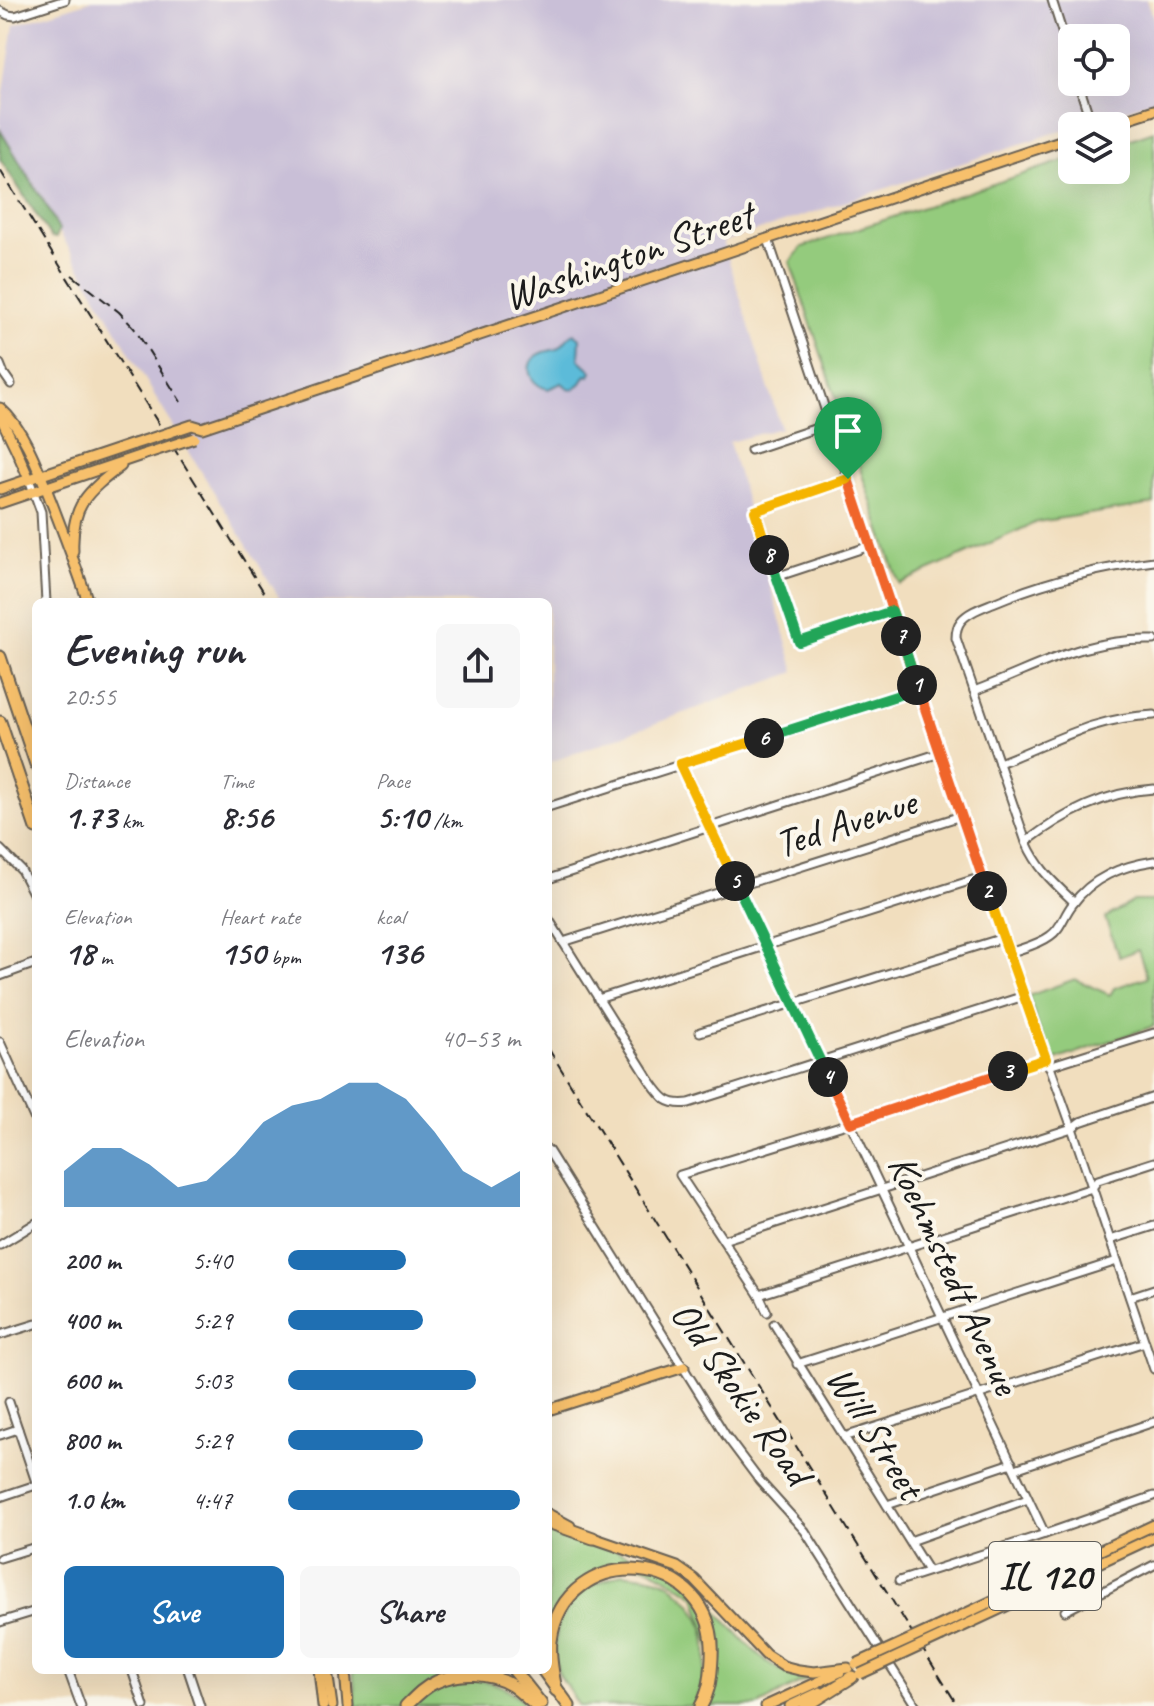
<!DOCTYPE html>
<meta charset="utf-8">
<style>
body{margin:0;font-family:Caveat,sans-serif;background:#f7f7f7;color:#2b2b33;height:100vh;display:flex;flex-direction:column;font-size:30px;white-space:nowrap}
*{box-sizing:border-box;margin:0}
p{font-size:26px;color:#7c7c81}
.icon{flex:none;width:44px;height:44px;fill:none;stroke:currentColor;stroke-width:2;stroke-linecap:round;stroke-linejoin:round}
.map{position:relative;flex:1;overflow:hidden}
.details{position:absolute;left:32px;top:598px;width:520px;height:1076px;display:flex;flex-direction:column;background:#fff;border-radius:12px;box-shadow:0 8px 32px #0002}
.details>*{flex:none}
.fabs{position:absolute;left:1058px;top:24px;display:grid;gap:16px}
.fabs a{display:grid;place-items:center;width:72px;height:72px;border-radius:12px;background:#fff;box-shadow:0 8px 32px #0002;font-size:40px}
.pin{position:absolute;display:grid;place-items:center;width:68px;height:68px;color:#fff;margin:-82px -34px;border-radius:50% 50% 50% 0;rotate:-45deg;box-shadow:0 0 8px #0007}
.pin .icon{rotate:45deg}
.km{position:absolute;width:40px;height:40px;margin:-20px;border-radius:50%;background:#222;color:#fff;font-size:22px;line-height:40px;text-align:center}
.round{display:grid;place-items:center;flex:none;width:84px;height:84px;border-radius:12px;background:#f7f7f7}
.overview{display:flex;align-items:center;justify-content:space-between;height:136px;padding:0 32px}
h1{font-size:44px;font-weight:700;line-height:60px}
.stats{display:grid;grid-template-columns:repeat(3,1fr);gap:12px;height:136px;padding:8px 32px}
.stats div{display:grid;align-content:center}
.stats b{font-size:34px;font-weight:700}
.stats small{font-size:22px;font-weight:400}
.stats p{font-size:22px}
.chart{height:224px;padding:16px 32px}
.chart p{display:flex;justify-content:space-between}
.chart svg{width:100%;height:144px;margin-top:8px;fill:#1f6fb2;opacity:.7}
.action{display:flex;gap:16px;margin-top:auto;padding:16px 32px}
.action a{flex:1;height:92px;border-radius:12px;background:#1f6fb2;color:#fff;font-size:32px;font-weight:700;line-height:92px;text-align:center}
.action a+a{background:#f7f7f7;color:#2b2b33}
ul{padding:0 32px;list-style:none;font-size:26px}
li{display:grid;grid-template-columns:128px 96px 1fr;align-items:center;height:60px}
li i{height:20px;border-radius:10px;background:#1f6fb2}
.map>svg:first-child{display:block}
.industrial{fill:#c9bfd7;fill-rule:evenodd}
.green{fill:#94cb7d;stroke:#58744c;stroke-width:2}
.forest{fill:#77af6c;stroke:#4a6644;stroke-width:2}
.water{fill:#5bbbd9;stroke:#3c6c7a;stroke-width:2}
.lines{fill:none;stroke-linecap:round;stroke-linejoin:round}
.minor-casing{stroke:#676055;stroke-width:11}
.major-casing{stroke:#676055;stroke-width:13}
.highway-casing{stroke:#676055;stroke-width:15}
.minor{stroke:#fff;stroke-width:7}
.major{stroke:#f7c06c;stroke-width:9}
.highway{stroke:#f7c06c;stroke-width:11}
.rail{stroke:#1c1c1c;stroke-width:2;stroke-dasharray:12 6;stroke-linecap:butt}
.major-bridge-casing{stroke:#676055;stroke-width:13;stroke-linecap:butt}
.major-bridge{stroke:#f7c06c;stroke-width:9}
.split-1-casing{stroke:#fff;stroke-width:16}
.split-2-casing{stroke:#fff;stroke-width:16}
.split-3-casing{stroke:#fff;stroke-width:16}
.split-4-casing{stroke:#fff;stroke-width:16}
.split-5-casing{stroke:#fff;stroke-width:16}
.split-6-casing{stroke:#fff;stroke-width:16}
.split-7-casing{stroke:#fff;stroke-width:16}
.split-8-casing{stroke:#fff;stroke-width:16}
.split-9-casing{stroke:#fff;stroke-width:16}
.split-1{stroke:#f0652b;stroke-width:10}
.split-2{stroke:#f0652b;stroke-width:10}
.split-3{stroke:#f5b400;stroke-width:10}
.split-4{stroke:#f0652b;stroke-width:10}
.split-5{stroke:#22a559;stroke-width:10}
.split-6{stroke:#f5b400;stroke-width:10}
.split-7{stroke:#22a559;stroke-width:10}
.split-8{stroke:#22a559;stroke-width:10}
.split-9{stroke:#f5b400;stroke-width:10}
.labels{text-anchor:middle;stroke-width:8;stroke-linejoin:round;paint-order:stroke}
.shield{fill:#fbf7ec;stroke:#5f5e5a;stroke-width:2}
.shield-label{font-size:38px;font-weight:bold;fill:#1c1c1c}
.street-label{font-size:40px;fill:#1c1c1c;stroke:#fbf7ec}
</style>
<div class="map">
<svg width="1154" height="1706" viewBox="0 0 1154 1706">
<rect width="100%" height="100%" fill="#fbf7ec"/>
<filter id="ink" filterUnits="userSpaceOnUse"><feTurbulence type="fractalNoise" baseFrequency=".0125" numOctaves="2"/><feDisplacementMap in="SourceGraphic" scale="16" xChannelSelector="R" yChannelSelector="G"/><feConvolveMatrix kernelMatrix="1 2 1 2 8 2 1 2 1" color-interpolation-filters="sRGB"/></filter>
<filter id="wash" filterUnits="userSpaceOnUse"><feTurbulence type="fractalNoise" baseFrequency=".006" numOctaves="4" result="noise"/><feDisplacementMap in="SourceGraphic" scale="32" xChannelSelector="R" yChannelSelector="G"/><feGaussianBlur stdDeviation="1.8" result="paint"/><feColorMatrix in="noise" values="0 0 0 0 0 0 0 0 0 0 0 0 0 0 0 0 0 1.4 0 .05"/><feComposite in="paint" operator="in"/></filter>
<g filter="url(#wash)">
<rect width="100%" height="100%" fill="#f1debe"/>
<path class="industrial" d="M93 0H1147L1154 20V100L723 242 781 428 729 442 795 672 548 763V602H282L162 408 0 130V117L14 25ZM1072 38H1116V82H1072Z"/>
<g class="green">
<path d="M1154 131V504L1037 522 899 584 790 262 802 247 1072 158V170H1116V144Z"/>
<path d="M1134 901H1154V1026L1050 1062 1028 996 1075 979 1110 995 1114 988 1147 977 1138 950 1119 957 1105 918Z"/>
<path d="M548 1527 672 1569 698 1591 749 1646 766 1661 778 1669 809 1678 758 1706H703L715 1663 695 1596C682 1588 660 1572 646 1567 613 1555 571 1583 556 1610 552 1618 550 1626 548 1634Z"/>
<path d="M622 1573C635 1575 652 1576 664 1581 670 1583 675 1589 679 1592 714 1620 711 1669 694 1706H579L558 1672 554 1656 558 1624 580 1590Z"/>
<path d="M353 1670H461L403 1702 401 1706H356Z"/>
<path d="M461 1678C490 1681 507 1683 527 1706H410L422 1693Z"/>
</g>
<path class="forest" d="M0 130 49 210 59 230 56 238 51 237 0 159Z"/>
<path class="water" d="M574 333 580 338 579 359 592 371 590 376 586 375 581 383 574 389 568 388 562 383 548 389C527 384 522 361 542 353 548 350 555 351 560 347 566 342 567 337 574 333Z"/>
</g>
<g filter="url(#ink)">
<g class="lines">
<g class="minor-casing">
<g id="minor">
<path d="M1052 0 1072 63"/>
<path d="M0 11 8 15 15 16 65 0"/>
<path d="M1078 82 1092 126"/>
<path d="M768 239 982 877 1072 1128 1154 1369"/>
<path d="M0 364 4 374 11 384"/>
<path d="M751 450 829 424"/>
<path d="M29 479 41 512 46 602"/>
<path d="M848 479 755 511 795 633 799 642 892 611"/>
<path d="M776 577 870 546"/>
<path d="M974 691C1039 667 1081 638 1154 640"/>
<path d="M999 763C1055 742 1091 718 1154 715"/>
<path d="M680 764 1045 1534"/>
<path d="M548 807 918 689"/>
<path d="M1026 842C1064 813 1105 792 1154 789"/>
<path d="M0 849 21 870 36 899"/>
<path d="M548 879 940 753"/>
<path d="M1074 902C1053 882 1038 869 1026 842L956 638C956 631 957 626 961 621 968 612 983 607 993 603 1045 581 1098 568 1154 561"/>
<path d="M548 918 649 1079C661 1096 666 1106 689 1103L1024 996"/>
<path d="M563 942 961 816"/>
<path d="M1009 953C1022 948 1038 945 1050 936 1061 929 1064 915 1072 905 1092 877 1122 866 1154 861"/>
<path d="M0 976 36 963"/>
<path d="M598 999 982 877"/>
<path d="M700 1032 1003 938"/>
<path d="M0 1042 36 1122"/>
<path d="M1049 1066 1154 1033"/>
<path d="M548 1150 726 1436 759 1480 805 1531 916 1706"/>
<path d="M723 1240 1072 1128 1080 1122 1154 1097"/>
<path d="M1110 1240 1154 1226"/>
<path d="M0 1245 36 1223"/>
<path d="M759 1295 1092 1188 1098 1180 1154 1162"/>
<path d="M1130 1297 1154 1289"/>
<path d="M767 1312 759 1295 680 1175 850 1123 1046 1059"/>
<path d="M774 1324 928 1571"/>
<path d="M0 1335 36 1324"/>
<path d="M797 1364 1117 1261"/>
<path d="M9 1402 36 1482"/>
<path d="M0 1435 18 1429"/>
<path d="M844 1437 1145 1342"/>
<path d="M1015 1469 1154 1422"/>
<path d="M0 1497 36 1485"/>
<path d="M887 1505 1012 1463"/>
<path d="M910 1541 1028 1499"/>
<path d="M0 1558 36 1547"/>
<path d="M899 1581 1045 1534 1154 1496"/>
<path d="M1065 1611 1154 1565"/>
<path d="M0 1622 36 1611"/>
<path d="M68 1670 81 1706"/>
<path d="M132 1670 144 1706"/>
<path d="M188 1670 200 1706"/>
</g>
</g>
<g class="major-casing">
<g id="major">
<path d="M1105 126 1154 110"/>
<path d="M0 408C25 430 39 471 51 501 64 535 77 568 88 602"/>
<path d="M0 416 16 449 29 479"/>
<path d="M168 433 192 425 202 428 1072 137"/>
<path d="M0 489 134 444"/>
<path d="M0 503 142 455"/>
<path d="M73 551C71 505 87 492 121 466"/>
<path d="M548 1410 684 1367"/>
<path d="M548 1514 570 1526"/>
<path d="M590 1537 677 1567 694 1579 766 1655 783 1666 799 1670 814 1672 848 1668"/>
<path d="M937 1627 1154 1525"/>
<path d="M942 1636 1154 1537"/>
<path d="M319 1670 323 1706"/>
<path d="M327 1670 332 1706"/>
<path d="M345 1670 348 1706"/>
<path d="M766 1706 840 1672"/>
<path d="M790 1706 820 1692"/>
</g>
</g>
<g class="highway-casing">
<g id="highway">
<path d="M0 657 36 764"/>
<path d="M0 722 36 828"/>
<path d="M548 1522 593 1538"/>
<path d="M514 1670 541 1704"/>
<path d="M543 1670 569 1706"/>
<path d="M556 1690C553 1674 549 1657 551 1641 563 1539 719 1549 712 1658 711 1676 710 1690 701 1706"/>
<path d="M406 1706C415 1697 424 1687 436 1682 459 1671 489 1672 511 1685 520 1691 528 1699 536 1706"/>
<path d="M806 1706 852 1677"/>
</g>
</g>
<use href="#minor" class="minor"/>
<use href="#major" class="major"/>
<use href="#highway" class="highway"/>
<g class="rail">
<path d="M0 170 270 602"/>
<path d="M72 275 119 312 134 328 181 402"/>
<path d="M548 1048 958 1706"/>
</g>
<g class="major-bridge-casing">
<g id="major-bridge">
<path d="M134 444 168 433"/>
<path d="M142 455 194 438"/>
<path d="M856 1664 937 1627"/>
<path d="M860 1674 942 1636"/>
</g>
</g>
<use href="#major-bridge" class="major-bridge"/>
</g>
</g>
<g class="lines" filter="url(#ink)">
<g class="split-1-casing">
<path id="split-1" d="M848 479 917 685"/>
</g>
<g class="split-2-casing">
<path id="split-2" d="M917 685 987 891"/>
</g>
<g class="split-3-casing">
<path id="split-3" d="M987 891 1046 1059 1008 1071"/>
</g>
<g class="split-4-casing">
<path id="split-4" d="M828 1077 850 1123 1008 1071"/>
</g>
<g class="split-5-casing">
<path id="split-5" d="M735 881 828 1077"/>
</g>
<g class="split-6-casing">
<path id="split-6" d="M735 881 680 764 764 738"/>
</g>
<g class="split-7-casing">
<path id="split-7" d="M764 738 918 689 901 636"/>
</g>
<g class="split-8-casing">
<path id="split-8" d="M769 555 799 642 892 611 901 636"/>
</g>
<g class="split-9-casing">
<path id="split-9" d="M769 555 755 511 848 479"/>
</g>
<use href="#split-1" class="split-1"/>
<use href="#split-2" class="split-2"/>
<use href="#split-3" class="split-3"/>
<use href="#split-4" class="split-4"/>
<use href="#split-5" class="split-5"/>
<use href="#split-6" class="split-6"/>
<use href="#split-7" class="split-7"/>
<use href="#split-8" class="split-8"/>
<use href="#split-9" class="split-9"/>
</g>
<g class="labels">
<rect class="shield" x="989" y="1542" width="112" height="68" rx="6"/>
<g class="shield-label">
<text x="1045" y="1589">IL 120</text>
</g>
<g class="street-label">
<text transform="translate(628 255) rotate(-19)" y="14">Washington Street</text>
<text transform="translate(845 822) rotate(-18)" y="14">Ted Avenue</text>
<text transform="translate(955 1274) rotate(65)" y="14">Koehmstedt Avenue</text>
<text transform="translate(742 1392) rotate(55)" y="14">Old Skokie Road</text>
<text transform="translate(876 1432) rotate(58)" y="14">Will Street</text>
</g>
</g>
</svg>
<div class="fabs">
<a><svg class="icon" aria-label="locate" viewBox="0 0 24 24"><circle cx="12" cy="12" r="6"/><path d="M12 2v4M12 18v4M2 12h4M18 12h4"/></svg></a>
<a><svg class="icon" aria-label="layers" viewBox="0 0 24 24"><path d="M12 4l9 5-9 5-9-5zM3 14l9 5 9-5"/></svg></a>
</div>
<div class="pin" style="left:848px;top:479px;background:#1e9e55"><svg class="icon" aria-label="arrive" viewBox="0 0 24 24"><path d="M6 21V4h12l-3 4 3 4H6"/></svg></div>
<b class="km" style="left:917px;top:685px">1</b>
<b class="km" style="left:987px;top:891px">2</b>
<b class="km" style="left:1008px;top:1071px">3</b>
<b class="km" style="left:828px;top:1077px">4</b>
<b class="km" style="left:735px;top:881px">5</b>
<b class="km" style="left:764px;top:738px">6</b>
<b class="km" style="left:901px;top:636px">7</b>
<b class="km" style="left:769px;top:555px">8</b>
<section class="details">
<div class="overview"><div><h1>Evening run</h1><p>20:55</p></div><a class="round"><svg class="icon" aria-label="share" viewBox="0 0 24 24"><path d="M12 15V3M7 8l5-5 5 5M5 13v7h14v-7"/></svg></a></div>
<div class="stats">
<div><p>Distance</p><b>1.73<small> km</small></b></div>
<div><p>Time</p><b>8:56</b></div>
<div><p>Pace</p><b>5:10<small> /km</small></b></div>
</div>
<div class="stats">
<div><p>Elevation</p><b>18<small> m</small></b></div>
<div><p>Heart rate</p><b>150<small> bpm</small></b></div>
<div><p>kcal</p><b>136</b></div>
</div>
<div class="chart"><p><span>Elevation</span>40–53 m</p>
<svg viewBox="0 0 160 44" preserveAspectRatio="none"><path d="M0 44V33L10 26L20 26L30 31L40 38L50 36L60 28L70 18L80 13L90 11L100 6L110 6L120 11L130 21L140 33L150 38L160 33V44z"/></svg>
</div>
<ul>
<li><b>200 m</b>5:40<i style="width:51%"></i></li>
<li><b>400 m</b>5:29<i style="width:58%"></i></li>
<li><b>600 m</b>5:03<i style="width:81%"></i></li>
<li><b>800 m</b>5:29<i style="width:58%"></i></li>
<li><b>1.0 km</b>4:47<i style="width:100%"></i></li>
</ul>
<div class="action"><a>Save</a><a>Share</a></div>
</section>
</div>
